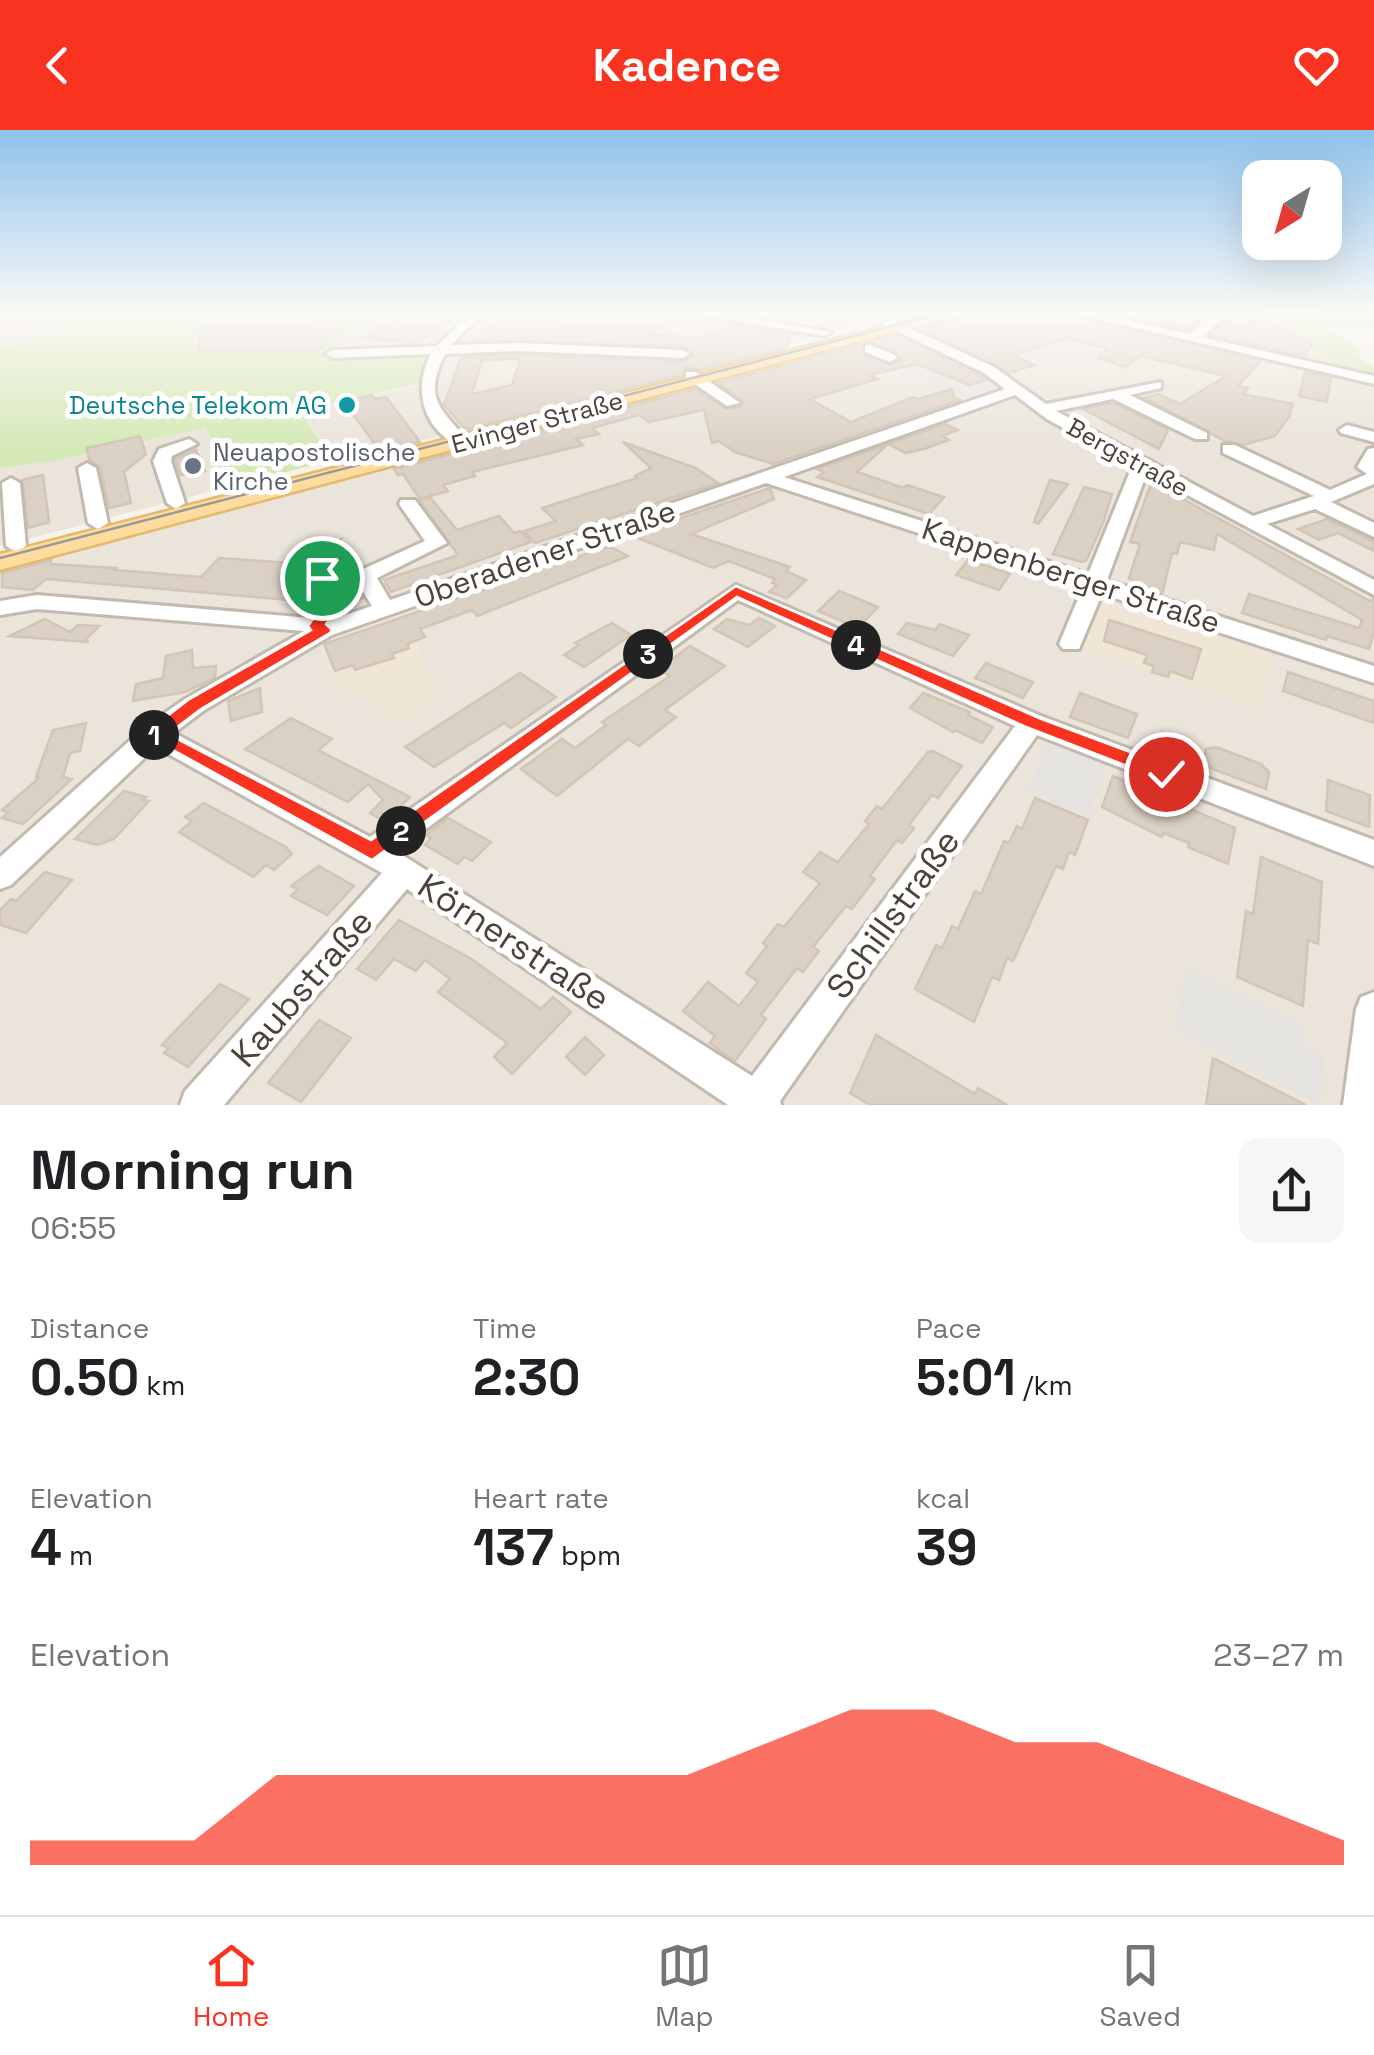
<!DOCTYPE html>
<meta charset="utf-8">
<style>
body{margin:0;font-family:"Space Grotesk",sans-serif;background:#f6f6f6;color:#202124;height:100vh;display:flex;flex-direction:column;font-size:38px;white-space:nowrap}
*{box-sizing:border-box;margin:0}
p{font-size:32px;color:#757577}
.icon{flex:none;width:55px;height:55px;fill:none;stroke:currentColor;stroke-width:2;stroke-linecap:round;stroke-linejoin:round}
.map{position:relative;height:975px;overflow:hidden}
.details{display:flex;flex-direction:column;background:#fff;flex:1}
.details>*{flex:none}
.needle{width:65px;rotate:217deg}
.fabs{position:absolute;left:1242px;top:30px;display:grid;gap:20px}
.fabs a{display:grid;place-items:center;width:100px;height:100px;border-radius:20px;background:#fff;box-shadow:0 10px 40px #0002;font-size:50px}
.pin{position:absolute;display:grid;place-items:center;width:85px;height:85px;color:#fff;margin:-42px;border:5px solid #fff;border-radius:50%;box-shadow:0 2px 10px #0007}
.km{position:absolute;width:50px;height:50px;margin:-25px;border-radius:50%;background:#222;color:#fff;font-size:28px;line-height:50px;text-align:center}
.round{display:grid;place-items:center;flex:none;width:105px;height:105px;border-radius:20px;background:#f6f6f6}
.summary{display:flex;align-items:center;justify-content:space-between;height:170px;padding:0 30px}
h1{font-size:55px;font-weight:800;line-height:75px}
.figures{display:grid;grid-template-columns:repeat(3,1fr);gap:15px;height:170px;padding:10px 30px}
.figures div{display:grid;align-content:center}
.figures b{font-size:50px;font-weight:800}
.figures small{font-size:28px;font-weight:400}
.figures p{font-size:28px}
.chart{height:280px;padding:20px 30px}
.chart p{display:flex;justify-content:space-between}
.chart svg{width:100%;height:180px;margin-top:10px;fill:#f83421;opacity:.7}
header{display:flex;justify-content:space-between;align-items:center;height:130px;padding:0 30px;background:#f83421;color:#fff;font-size:45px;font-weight:800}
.menu{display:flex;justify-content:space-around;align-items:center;height:140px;border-top:2px solid #e0e0e0;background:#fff;font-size:28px;color:#757577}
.menu a{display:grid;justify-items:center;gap:5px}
.menu .active{color:#f83421}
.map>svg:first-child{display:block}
.residential{fill:#eae4da}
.education{fill:#efe6d6}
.green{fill:#d5e9b6}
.parking{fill:#e5e3e0}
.building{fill:#dbd0c4;stroke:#d2c5b5;stroke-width:2.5;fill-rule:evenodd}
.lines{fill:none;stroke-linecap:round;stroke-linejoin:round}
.minor-casing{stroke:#c2baae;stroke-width:6}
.major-casing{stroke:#e4b96c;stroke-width:5}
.minor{fill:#fff;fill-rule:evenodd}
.major{fill:#fddc9e;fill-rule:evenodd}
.tram{stroke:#9a9a9a;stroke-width:2.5}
.route{fill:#f83421;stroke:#fff;stroke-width:2.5}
.culture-dot{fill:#0f9aa8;stroke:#fff;stroke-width:4}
.worship-dot{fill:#6b7280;stroke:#fff;stroke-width:4}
.labels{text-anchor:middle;stroke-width:10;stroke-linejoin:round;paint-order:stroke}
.far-culture-label{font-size:25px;fill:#0d838f;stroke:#fff;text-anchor:end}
.far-street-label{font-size:25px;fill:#4b4339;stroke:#fff}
.far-worship-label{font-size:25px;fill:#5b616d;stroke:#fff;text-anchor:start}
.street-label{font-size:30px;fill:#4b4339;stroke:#fff}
.near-street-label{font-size:35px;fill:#4b4339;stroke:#fff}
</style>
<header><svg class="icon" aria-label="back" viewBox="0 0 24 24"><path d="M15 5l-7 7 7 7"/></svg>Kadence<svg class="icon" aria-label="heart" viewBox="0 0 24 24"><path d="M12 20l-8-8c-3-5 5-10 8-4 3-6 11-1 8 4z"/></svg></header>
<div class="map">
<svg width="1374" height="975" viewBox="0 0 1374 975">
<rect width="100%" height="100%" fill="#f6f2ec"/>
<g class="residential">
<path d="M0 183H82L8 218 0 217Z"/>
<path d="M374 183H863L877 189 640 257 336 331 300 279 430 253 329 223Z"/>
<path d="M958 183H1073L1106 190 1137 183H1259L1307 205 1330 237 1374 253V975H0V432Z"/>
<path d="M205 298 231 356 0 416V338L55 331Z"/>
</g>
<g class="education">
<path d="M1107 472 1275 526 1260 578 1081 519 1101 476Z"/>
<path d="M400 483 442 563 398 594 376 574 334 557 318 512Z"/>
</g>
<g class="green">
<path d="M82 183H374L329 223 441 220 428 252 299 279 334 330 233 356 205 298 55 331 0 338V217L8 218Z"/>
<path d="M1259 183H1374V196L1326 198 1354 214 1362 230 1374 236V247L1330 237 1307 205Z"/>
</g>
<g class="parking">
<path d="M915 232 970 257 988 252 998 262 972 271 896 239Z"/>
<path d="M1049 614 1106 636 1088 686 1028 661Z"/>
<path d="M1186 840 1304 896 1302 917 1324 928 1320 974 1175 899Z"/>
</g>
<g class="building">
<path d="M404 183H463L417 213 363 208Z"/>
<path d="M558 183H680L651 204 698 208 720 203 730 194 792 204 786 218 700 240 686 238 682 245 466 300 444 275 461 227 519 225 683 232 694 225 683 216 473 211 493 191 557 192ZM520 229 512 255 472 264 482 230Z"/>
<path d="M978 183H1068L1261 231 1238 256 1248 258 1243 264 1293 274 1289 287 1275 306 1243 315 1225 311 1144 268 1158 264 1180 274 1226 246 1140 226 1126 237 1098 228 1107 218 1067 208 1013 225 1034 235 1009 243 928 202 927 197Z"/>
<path d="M1114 183H1207L1188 200Z"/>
<path d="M1242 183 1278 195 1312 215 1304 226 1210 205 1224 192 1241 199 1250 194 1252 190Z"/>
<path d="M308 192H343L317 221H199L201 194 304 195Z"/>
<path d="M897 205 987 250 969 255 917 234 870 245 878 249 810 269 851 292 913 267 918 269 952 259 954 267 960 270 773 334 735 322 719 311 712 313 704 280 649 292 639 285 592 298 599 304 576 309 583 315 472 342 475 346 443 355 448 361 420 369 403 344 398 345 394 339 695 259 725 279 741 277 742 270 718 253 862 215 864 225 892 235 901 229 898 223 872 212Z"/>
<path d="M1305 242 1331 248 1327 272 1299 266Z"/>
<path d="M372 265 376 269 386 267 420 312 381 322 343 271Z"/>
<path d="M1106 274H1115L1168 300 1159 319 1083 279Z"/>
<path d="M945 294 958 300 942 306 949 310 924 319 906 323 888 314Z"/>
<path d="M140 306 146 324 124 342 131 373 109 378 100 337 89 330 87 318Z"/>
<path d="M623 312 696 338 718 353 535 413 524 401 556 391 542 378 637 348 635 346 651 338Z"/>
<path d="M888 314 857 342 904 358 907 355 944 367 929 384 817 347 824 342 817 339Z"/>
<path d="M196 320 205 341 180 345 175 329Z"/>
<path d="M43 345 49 392 28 398 22 350Z"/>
<path d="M1050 350 1068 354 1038 394 1034 392Z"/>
<path d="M1150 356H1159L1370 471 1374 469V502L1369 519 1327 506 1326 510 1242 483 1249 464 1359 498 1362 490 1217 404 1214 420 1180 412 1177 424 1172 423 1162 464 1129 448 1140 414 1130 412Z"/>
<path d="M1084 357 1112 364 1103 393 1086 431 1082 432 1053 424Z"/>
<path d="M770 358 774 369 691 404 790 437 786 441 806 450 787 468 769 462 777 455 772 453 775 449 729 431 713 438 630 405Z"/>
<path d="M430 367 457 400 499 386 514 403 520 401 531 412 391 462 384 450 458 425 419 370Z"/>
<path d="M1327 389 1374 411V421L1338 403 1319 410 1298 399Z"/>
<path d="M341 409 338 413 355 443 352 451 363 468 353 471 328 425 290 470 46 449 33 460 2 457V443L51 430V434L116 438 114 440 201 447 219 428 306 434 303 421Z"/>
<path d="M609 416 628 426 477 486 472 480 420 499 425 507 407 514 409 518 392 524 394 528 355 540 353 535 335 541 324 514Z"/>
<path d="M968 430 976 432 1010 444 999 460 956 445Z"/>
<path d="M839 461 878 477 858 498 818 481Z"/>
<path d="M759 488 775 496 748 517 714 499 727 489 749 495Z"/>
<path d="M45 489 70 502 78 495 99 496 85 510 89 512 9 506Z"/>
<path d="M1109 490 1201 519 1192 549 1170 541 1168 547 1152 542 1154 536 1144 533 1147 525 1104 511Z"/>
<path d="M612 493 631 505 584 537 564 525 579 515 575 513Z"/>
<path d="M907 493 935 500 940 494 969 505 953 526 898 504Z"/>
<path d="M690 516 725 536 665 580 676 587 639 616 628 609 557 666 521 639 562 609 575 618 606 595 602 592 670 546 659 539Z"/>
<path d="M192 520 193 538 216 536 215 548 185 562 133 571 136 554 163 548 166 526Z"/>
<path d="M986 533 1033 552 1023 568 975 548Z"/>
<path d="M1288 542 1374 571V593L1283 561Z"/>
<path d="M520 543 556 567 511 598 504 593 434 637 405 617Z"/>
<path d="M260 558 262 582 231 591 228 571Z"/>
<path d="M923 563 970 582 968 585 993 597 982 613 955 600 953 602 910 578Z"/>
<path d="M1080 563 1137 584 1128 608 1070 587Z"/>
<path d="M291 588 332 609 318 620 410 667 385 692 370 683 383 670 368 654 348 672 245 619Z"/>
<path d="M86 593 80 621 70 623 63 647 72 649 23 694 2 688 8 682 2 680 39 648 36 647 53 600Z"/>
<path d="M1216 617 1261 634 1269 642 1266 659 1202 635 1206 619Z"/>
<path d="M933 621 962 636 938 668 932 665 909 695 914 698 902 713 897 710 870 746 875 749 852 779 846 776 813 817 819 821 803 842 797 838 761 885 766 889 735 931 723 923 710 913 715 906 683 881 708 852 739 876 758 852 746 843 767 816 763 813 778 794 784 797 820 753 803 742 820 722 838 732 869 694 865 691 877 676 882 679 928 622Z"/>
<path d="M1113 646 1235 698 1228 734 1188 717 1189 713 1163 703 1162 707 1102 677Z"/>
<path d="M1328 650 1370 665 1369 697 1326 681Z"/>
<path d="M124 661 146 667 142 670 149 671 114 709 98 715 75 709Z"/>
<path d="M1035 668 1088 690 1075 725 1069 722 1063 739 1056 736 1013 831 1007 828 999 850 992 847 974 892 915 859 936 815 942 818 952 796 958 799 975 761 981 764 1004 711 1009 713 1017 696 1022 699Z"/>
<path d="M204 673 286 717 292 724 274 740 266 735 253 747 179 702 192 691 185 687Z"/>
<path d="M448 688 491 712 472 731 464 727 458 734 425 715 431 708 426 705Z"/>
<path d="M1261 727 1322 752 1318 814 1308 810 1303 876 1237 847 1246 781 1253 784Z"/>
<path d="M319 736 354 756 327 785 291 766 298 759 291 756Z"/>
<path d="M45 742 72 750 26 803 0 795V780L11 769 16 771Z"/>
<path d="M399 790 470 828 541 879 553 867 571 882 512 944 494 927 507 913 438 862 450 849 425 830 416 841 394 829 376 850 357 839Z"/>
<path d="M220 854 249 869 188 937 164 923 169 918 162 915Z"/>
<path d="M319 890 351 908 301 972 268 953Z"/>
<path d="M876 905 975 964 978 958 1007 975H870L850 963Z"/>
<path d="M585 907 604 925 585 945 566 927Z"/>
<path d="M1213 928 1306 975H1206Z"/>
</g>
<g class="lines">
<g class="minor-casing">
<g id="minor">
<path d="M470 183H484L451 215 519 213 683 220 690 224 683 228 519 221 445 224C422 270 442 279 469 312L461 317C423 300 412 259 431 224L333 228 326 224 333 220 437 216Z"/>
<path d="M687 183H721L831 202 825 206Z"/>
<path d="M1072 183H1096L1189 204 1213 183H1234L1248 191 1242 195 1223 188 1202 207 1374 246V254Z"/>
<path d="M886 187 994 237 1046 274 1161 252V258L1130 265 1207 303V309H1195L1113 269 1056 281 1253 386 1314 366 1223 323V315H1235L1330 360 1367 344 1357 337 1368 319 1374 318V354L1331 372 1374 393V407L1315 379 1267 394 1374 450V465L1152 346 1145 348 1107 450 1374 536V553L1102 464 1079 519H1063L1059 514 1083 457 766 353 332 505 203 581 174 603 370 707 736 455 1041 586 1374 710V736L1037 605 780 971 781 975H728L407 759 224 975H180L185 961 382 743 156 617 11 755 0 759V727L145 597 185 569 304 501 37 479 0 485V471L37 465 311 488 323 470 311 448 322 442 329 444 345 470 333 489 372 476 355 449 361 440 425 411 399 374 401 370H415L447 413 377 448 390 470 1005 259 984 243 882 194V188ZM1015 265 1047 289 1138 339 1129 344 1088 444 784 347ZM738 470 1015 596 752 946 396 721Z"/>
<path d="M870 215 895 225 897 228 890 232 865 222V216Z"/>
<path d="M686 242H696L740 273 727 276 686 248Z"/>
<path d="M1347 295 1374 302V312L1341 303 1339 300Z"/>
<path d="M189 309 197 314 172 326 171 331 185 373 176 379 167 373 153 331 159 319Z"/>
<path d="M87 333 96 338 108 393 98 399 88 393 78 338Z"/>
<path d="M11 348 20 353 26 416 16 422 6 416 2 353Z"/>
<path d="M1374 862V975H1343L1356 879 1361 867Z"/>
</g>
</g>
<g class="major-casing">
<path id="major" d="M937 183H966L0 440V424Z"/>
</g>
<use href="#minor" class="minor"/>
<use href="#major" class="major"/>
<path class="tram" d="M0 428 943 183"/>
</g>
<linearGradient id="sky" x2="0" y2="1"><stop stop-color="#8fc2ec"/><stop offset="0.57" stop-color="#fbf9f6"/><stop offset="1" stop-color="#fbf9f6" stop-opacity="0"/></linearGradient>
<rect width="1374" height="320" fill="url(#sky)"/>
<path class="route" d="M316 445H327L342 470 326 494 332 500 330 503 201 579 168 604 371 710 736 456 1039 588 1173 638 1176 644 1166 651 1026 597 737 467 372 730 144 604 188 570 311 500 308 496 326 470 314 448Z"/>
<circle class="culture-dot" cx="347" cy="275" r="10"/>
<circle class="worship-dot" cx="193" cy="336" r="10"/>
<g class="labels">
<g class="far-culture-label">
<text x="327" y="284">Deutsche Telekom AG</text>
</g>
<g class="far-street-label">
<text transform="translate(537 292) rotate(-15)" y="9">Evinger Straße</text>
<text transform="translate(1128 327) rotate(29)" y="9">Bergstraße</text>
</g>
<g class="far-worship-label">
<text x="213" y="331">Neuapostolische<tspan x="213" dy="29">Kirche</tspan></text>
</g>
<g class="street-label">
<text transform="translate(545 424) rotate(-19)" y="10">Oberadener Straße</text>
<text transform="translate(1071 446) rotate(18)" y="10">Kappenberger Straße</text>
</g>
<g class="near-street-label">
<text transform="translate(893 784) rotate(-54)" y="12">Schillstraße</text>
<text transform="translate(514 812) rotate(33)" y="12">Körnerstraße</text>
<text transform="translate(302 858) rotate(-49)" y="12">Kaubstraße</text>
</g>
</g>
</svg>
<div class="fabs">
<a><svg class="needle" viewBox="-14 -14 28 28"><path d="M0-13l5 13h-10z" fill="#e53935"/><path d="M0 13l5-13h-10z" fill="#757577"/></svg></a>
</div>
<div class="pin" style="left:322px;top:448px;background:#1e9e55"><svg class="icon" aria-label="arrive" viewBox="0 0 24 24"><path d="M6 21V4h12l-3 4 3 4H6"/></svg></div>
<div class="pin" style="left:1166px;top:644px;background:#d93025"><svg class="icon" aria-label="check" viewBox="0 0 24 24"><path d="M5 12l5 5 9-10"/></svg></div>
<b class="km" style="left:154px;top:605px">1</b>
<b class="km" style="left:401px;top:701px">2</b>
<b class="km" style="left:648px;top:524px">3</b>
<b class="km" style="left:856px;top:515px">4</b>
</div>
<section class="details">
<div class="summary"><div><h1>Morning run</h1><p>06:55</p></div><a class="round"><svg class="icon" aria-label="share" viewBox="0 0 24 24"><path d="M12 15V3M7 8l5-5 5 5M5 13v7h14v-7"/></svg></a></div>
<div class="figures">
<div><p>Distance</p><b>0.50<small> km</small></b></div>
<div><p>Time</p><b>2:30</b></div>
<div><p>Pace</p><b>5:01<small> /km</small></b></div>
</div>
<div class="figures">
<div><p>Elevation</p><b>4<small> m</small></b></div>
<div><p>Heart rate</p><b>137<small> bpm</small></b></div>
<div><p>kcal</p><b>39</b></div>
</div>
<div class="chart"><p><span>Elevation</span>23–27 m</p>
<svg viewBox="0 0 160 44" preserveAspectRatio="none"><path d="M0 44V38L10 38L20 38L30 22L40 22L50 22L60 22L70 22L80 22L90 14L100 6L110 6L120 14L130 14L140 22L150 30L160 38V44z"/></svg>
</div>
</section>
<nav class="menu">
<a class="active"><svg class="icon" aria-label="home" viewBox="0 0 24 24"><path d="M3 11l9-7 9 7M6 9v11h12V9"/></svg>Home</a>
<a><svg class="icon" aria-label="map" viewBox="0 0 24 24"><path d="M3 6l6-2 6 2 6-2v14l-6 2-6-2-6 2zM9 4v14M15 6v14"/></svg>Map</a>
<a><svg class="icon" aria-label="saved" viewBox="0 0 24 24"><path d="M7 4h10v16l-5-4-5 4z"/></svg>Saved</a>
</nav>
